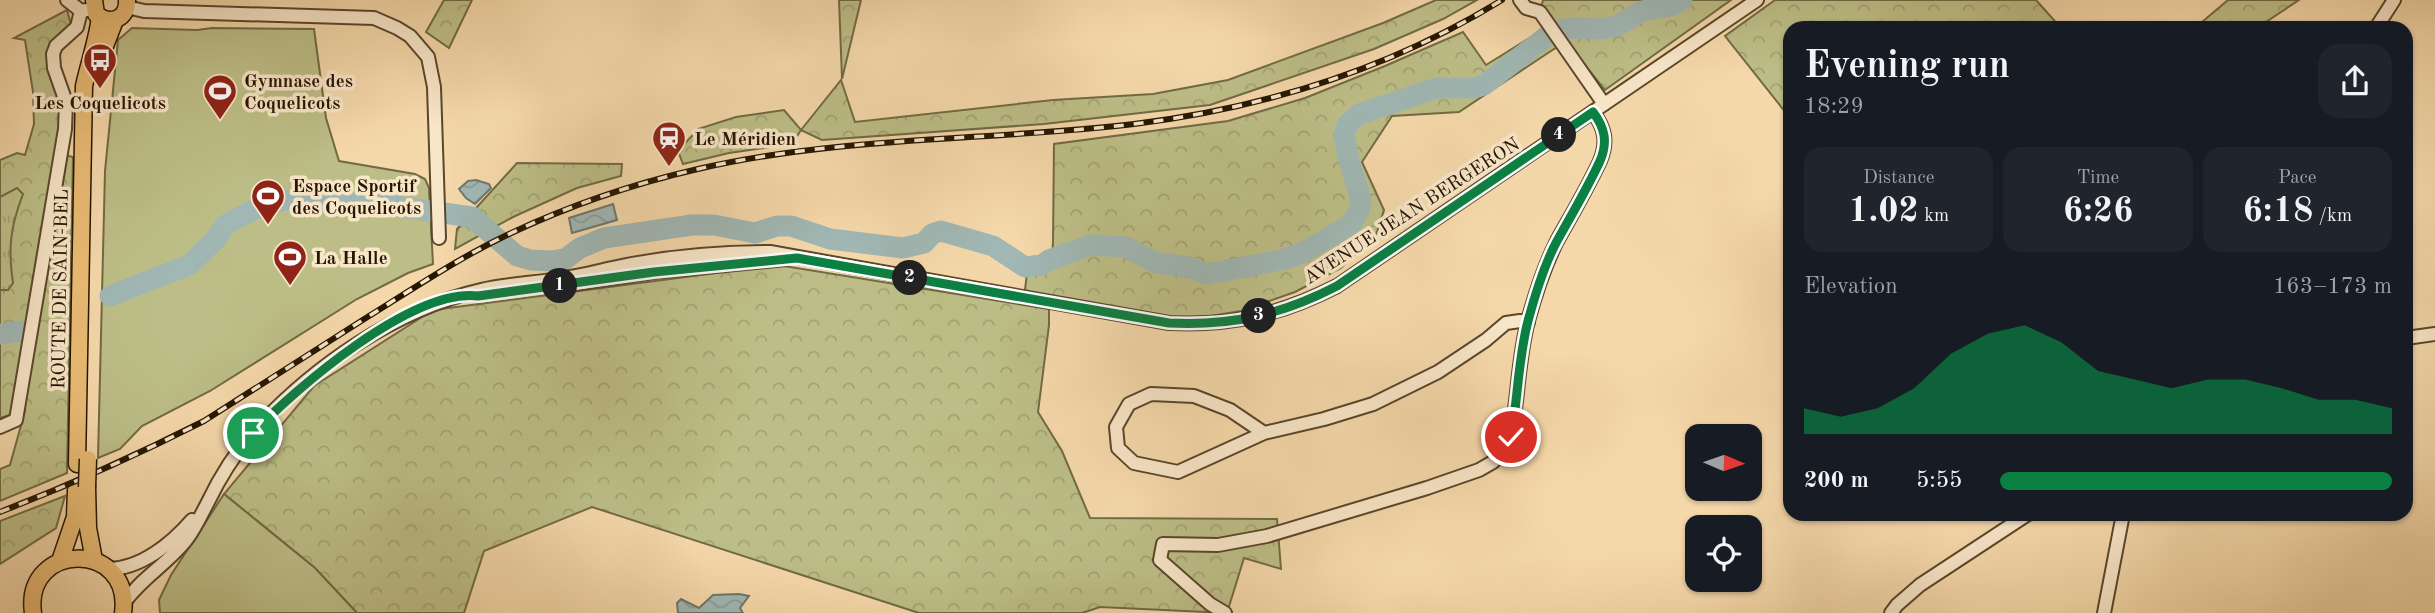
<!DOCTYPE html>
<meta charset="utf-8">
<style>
body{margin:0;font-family:"Old Standard TT",serif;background:#20242c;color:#f1f3f6;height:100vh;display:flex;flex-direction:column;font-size:26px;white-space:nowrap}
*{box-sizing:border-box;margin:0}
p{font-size:23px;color:#9ea1a6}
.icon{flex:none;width:38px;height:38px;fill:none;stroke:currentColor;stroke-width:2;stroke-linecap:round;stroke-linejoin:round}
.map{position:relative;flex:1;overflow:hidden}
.panel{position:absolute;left:1783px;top:21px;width:630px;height:500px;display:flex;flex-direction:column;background:#171b24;border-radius:21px;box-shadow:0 2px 5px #0004}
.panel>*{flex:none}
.needle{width:46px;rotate:92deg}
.fabs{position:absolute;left:1685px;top:424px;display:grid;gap:14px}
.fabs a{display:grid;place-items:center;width:77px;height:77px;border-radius:14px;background:#171b24;box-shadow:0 2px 5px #0004;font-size:35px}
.pin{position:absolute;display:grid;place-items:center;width:60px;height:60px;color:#fff;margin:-30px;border:4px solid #fff;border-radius:50%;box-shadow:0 2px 7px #0007}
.km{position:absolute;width:35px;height:35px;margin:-18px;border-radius:50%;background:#222;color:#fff;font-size:19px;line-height:35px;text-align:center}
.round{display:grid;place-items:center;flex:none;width:74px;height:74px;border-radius:21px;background:#20242c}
.head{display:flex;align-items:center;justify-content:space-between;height:119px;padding:0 21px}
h1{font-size:38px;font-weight:600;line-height:52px}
.stats{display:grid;grid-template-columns:repeat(3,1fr);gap:10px;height:119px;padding:7px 21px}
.stats div{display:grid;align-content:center;border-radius:18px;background:#20242c;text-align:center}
.stats b{font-size:35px;font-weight:600}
.stats small{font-size:19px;font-weight:400}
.stats p{font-size:19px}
.chart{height:196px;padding:14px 21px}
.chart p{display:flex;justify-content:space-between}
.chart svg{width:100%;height:126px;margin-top:7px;fill:#0b8043;opacity:.7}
ul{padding:0 21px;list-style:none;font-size:23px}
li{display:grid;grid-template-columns:112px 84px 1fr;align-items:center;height:52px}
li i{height:18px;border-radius:9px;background:#0b8043}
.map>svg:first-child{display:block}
.grass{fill:url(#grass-tufts);stroke:#716a44;stroke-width:2}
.forest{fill:url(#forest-crowns);stroke:#716a44;stroke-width:2}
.green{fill:#bdbe87;stroke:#716a44;stroke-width:2}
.water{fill:url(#water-waves);stroke:#6f766c;stroke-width:2}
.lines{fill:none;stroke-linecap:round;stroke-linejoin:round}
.river{stroke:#a0b7b4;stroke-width:21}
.minor-casing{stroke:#59462b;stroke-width:16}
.major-casing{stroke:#251501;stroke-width:19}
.minor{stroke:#f8e6c8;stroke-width:12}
.major{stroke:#eabc75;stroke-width:16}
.rail-casing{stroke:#251501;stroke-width:6}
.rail{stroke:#f8e6c8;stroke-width:3.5;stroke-dasharray:10;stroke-linecap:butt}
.major-bridge-casing{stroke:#251501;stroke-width:19;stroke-linecap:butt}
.major-bridge{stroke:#eabc75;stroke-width:16}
.route-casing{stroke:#fff;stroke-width:14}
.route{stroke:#0b8043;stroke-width:9}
.labels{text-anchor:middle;stroke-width:7;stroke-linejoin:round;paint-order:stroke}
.poi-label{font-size:19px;font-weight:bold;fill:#251501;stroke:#f8e6c8;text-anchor:start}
.street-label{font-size:19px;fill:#251501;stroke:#f8e6c8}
</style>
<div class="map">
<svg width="2435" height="613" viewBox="0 0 2435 613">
<defs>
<pattern id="grass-tufts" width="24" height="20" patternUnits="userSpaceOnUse" patternTransform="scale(1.75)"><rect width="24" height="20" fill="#bdbe87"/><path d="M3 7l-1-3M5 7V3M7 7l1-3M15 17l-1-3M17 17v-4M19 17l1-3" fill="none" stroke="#a2a273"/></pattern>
<pattern id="forest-crowns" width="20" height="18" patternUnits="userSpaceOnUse" patternTransform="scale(1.75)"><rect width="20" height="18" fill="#bdbe87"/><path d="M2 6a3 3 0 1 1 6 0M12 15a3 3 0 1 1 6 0" fill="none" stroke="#a2a273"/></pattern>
<pattern id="water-waves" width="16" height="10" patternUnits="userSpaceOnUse" patternTransform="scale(1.75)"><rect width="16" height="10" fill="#a0b7b4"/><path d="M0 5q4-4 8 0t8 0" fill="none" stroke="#8a9c99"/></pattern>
</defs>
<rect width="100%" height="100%" fill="#f5d8aa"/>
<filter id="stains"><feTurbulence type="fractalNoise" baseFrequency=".00286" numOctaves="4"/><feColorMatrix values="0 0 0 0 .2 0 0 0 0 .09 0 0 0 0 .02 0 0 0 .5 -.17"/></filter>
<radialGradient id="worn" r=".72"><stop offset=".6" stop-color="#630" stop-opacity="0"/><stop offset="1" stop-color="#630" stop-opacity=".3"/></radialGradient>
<path class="grass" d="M22 173 33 229 0 331V180Z"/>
<g class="forest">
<path d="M444 0H472L449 48 426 32Z"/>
<path d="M839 0H861L842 79Z"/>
<path d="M1436 0H1477L1443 19 1374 49 1210 105 1044 124 822 140 801 130 792 144 729 153 683 164 678 151 698 129 736 117 784 110 801 130 841 80 855 122 1053 100 1153 94 1228 80 1383 23Z"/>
<path d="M1543 0H1731L1605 90 1566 41 1459 112 1392 116 1362 162 1384 210 1376 235 1341 268 1295 292 1241 311 1169 323 1024 298 1027 273 1051 268 1053 243 1054 144 1228 121 1305 98 1385 66 1463 32 1486 65 1547 27 1540 12Z"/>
<path d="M1775 0H2036L2061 28H1790V118L1725 36Z"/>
<path d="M2228 0H2299L2257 28H2195Z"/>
<path d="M67 10 73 32 53 54 66 102 61 154 73 157 67 473 0 501V469L10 465 25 411 0 418V290H8L13 283C8 248 10 228 23 194L17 188 0 197V160L17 153 25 155 34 124 33 92 25 40 14 38Z"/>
<path d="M517 163 622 164 621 176 577 188 513 217 455 249 457 229Z"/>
<path d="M778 265 1049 309V325L1038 412 1062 451 1090 518 1277 519 1281 569 1244 558 1227 613 1100 607 1082 613H919L592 507 484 551 464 613H357L315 568 224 494 314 386 433 310Z"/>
<path d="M65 496 56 528 0 564V521Z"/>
</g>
<g class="green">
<path d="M132 28 197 30 212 28 314 29 326 118 339 161 415 174 425 179 429 188 433 264 408 273 357 299 210 391 142 426 120 449 98 458 105 171 118 40Z"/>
<path d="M224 494 315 568 357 613H160L159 600 171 575Z"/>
</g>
<g class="water">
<path d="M476 180 489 184 491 188 475 204 466 198 459 189 468 181Z"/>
<path d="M613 204 617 220 572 233 569 218Z"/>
<path d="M739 594 749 596 740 608 743 613H678L677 603 681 599 699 608 713 595Z"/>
</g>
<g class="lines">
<g class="river">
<path d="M110 296 189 265 216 239 225 225 253 210 284 200 386 205 472 217 517 256 531 260 552 261 565 259 580 248 604 238 692 225H714L755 233 777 226H791L830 239 903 248 924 243 932 234 941 231 993 246 1025 267 1042 265 1049 260 1091 245 1126 247 1154 262 1193 268 1207 274 1281 260 1302 253 1350 225 1359 211 1361 200 1348 157 1344 135 1347 125 1359 114 1437 88H1474L1484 85 1551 33 1568 28 1602 29 1617 26 1642 11 1671 6 1682 0"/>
<path d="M0 334 24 331"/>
</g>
<g class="minor-casing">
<g id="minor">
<path d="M67 0 81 11 87 10"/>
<path d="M1520 0 1526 8 1540 12 1604 104"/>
<path d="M127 7 144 11 374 18 397 28 410 36 428 57 434 87 439 238"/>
<path d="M2376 28 2394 0"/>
<path d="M575 284 654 272 786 259"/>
<path d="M2406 338 2435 334"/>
<path d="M0 427 16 420 65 129 66 102 54 68 53 54 56 46 77 27 81 11"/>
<path d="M1264 433 1230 410 1194 396 1151 394 1129 404 1116 427 1118 448 1134 463 1178 472 1264 433 1324 419 1373 404 1438 372 1486 340 1506 323 1520 321 1528 322"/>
<path d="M108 569C141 569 172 543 192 520"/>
<path d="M124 603C141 578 169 563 187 539 196 527 201 515 208 502 220 477 236 452 254 431 314 366 394 310 481 290 510 283 541 283 570 277 584 275 598 271 612 268 663 257 718 252 770 252L1169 323C1232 326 1280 315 1337 286L1757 0"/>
<path d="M1225 613 1210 604 1160 560 1163 544 1218 545 1267 536 1427 488 1479 470 1493 462 1504 451 1511 437C1518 399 1518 359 1528 321 1535 295 1545 265 1557 241 1572 214 1587 189 1600 161 1608 142 1605 128 1593 112"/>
<path d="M1891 613 1897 605 1920 585 2028 514"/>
<path d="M2104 613 2123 514"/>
</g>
</g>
<g class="major-casing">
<g id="major">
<path d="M94 0 96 14C110 26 128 19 127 0"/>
<path d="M102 54 115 20"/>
<path d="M77 464 84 86C89 63 97 41 100 17"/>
<path d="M87 487 88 528 94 560"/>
<path d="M60 561 75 517 76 490"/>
<path d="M33 613C23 541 133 540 123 613"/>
</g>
</g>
<use href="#minor" class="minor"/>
<use href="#major" class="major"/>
<g class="rail-casing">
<path id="rail" d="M0 512C70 485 137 455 204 421 259 386 314 351 369 316 414 288 459 258 507 235 568 206 632 184 698 169 840 136 989 141 1134 124 1264 108 1390 69 1502 0"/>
</g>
<use href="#rail" class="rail"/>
<g class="major-bridge-casing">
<path id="major-bridge" d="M87 487 88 459"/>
</g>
<use href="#major-bridge" class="major-bridge"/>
</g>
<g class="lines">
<g class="route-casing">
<path id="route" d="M253 433C296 388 412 288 478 296L654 272 797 258 1169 323C1232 326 1281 315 1337 286L1593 112C1605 128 1608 142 1600 161 1587 189 1572 214 1557 241 1544 265 1535 295 1528 321 1518 359 1518 399 1511 437"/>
</g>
<use href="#route" class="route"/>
</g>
<defs>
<g id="bus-pin" transform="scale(1.75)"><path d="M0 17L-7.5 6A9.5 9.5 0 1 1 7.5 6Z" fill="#8f2418" stroke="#f8e6c8"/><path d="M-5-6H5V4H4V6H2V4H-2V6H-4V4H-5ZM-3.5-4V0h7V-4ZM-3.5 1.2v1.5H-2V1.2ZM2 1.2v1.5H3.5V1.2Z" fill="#fff"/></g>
<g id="stadium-pin" transform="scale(1.75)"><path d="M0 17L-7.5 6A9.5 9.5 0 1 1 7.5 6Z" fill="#8f2418" stroke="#f8e6c8"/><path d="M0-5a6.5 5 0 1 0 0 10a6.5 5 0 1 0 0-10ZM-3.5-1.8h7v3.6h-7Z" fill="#fff"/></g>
<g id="station-pin" transform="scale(1.75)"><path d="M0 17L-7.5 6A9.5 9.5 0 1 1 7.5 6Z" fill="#8f2418" stroke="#f8e6c8"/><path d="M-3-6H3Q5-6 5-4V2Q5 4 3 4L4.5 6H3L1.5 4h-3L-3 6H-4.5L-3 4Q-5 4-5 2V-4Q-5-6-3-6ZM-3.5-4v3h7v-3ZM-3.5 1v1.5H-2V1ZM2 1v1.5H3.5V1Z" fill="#fff"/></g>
</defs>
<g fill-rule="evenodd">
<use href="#bus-pin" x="100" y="60"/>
<use href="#stadium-pin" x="220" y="91"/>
<use href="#station-pin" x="669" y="138"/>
<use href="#stadium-pin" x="268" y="196"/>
<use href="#stadium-pin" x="290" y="257"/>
</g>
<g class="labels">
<g class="poi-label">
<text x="244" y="87">Gymnase des<tspan x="244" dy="22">Coquelicots</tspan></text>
<text x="100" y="109" text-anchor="middle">Les Coquelicots</text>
<text x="694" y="145">Le Méridien</text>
<text x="292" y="192">Espace Sportif<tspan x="292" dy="22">des Coquelicots</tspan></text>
<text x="314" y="264">La Halle</text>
</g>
<g class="street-label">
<text transform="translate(1411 210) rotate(-33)" y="7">AVENUE JEAN BERGERON</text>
<text transform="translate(59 289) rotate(-89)" y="7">ROUTE DE SAIN-BEL</text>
</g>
</g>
<rect width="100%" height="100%" filter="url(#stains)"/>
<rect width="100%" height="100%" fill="url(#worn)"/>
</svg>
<div class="fabs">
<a><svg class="needle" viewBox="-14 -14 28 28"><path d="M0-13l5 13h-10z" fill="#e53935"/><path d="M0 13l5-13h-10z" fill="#9ea1a6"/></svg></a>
<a><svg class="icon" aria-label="locate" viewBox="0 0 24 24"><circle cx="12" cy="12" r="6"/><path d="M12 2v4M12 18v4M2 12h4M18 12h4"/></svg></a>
</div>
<div class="pin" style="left:253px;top:433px;background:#1e9e55"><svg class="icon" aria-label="arrive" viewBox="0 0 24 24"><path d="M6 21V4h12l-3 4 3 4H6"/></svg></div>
<div class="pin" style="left:1511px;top:437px;background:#d93025"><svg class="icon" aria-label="check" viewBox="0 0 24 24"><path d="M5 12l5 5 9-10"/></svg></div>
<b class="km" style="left:560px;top:286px">1</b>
<b class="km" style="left:910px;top:278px">2</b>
<b class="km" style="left:1259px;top:316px">3</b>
<b class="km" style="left:1559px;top:135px">4</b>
<section class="panel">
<div class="head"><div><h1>Evening run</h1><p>18:29</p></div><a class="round"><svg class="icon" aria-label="share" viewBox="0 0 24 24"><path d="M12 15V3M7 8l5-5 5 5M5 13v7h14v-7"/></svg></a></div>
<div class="stats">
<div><p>Distance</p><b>1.02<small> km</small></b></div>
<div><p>Time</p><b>6:26</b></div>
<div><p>Pace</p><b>6:18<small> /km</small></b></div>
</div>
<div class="chart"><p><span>Elevation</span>163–173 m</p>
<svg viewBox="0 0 160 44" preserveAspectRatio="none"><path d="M0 44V35L10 38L20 35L30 28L40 16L50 9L60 6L70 12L80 22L90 25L100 28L110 25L120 25L130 28L140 32L150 32L160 35V44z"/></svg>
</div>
<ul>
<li><b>200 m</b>5:55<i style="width:100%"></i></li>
</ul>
</section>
</div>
